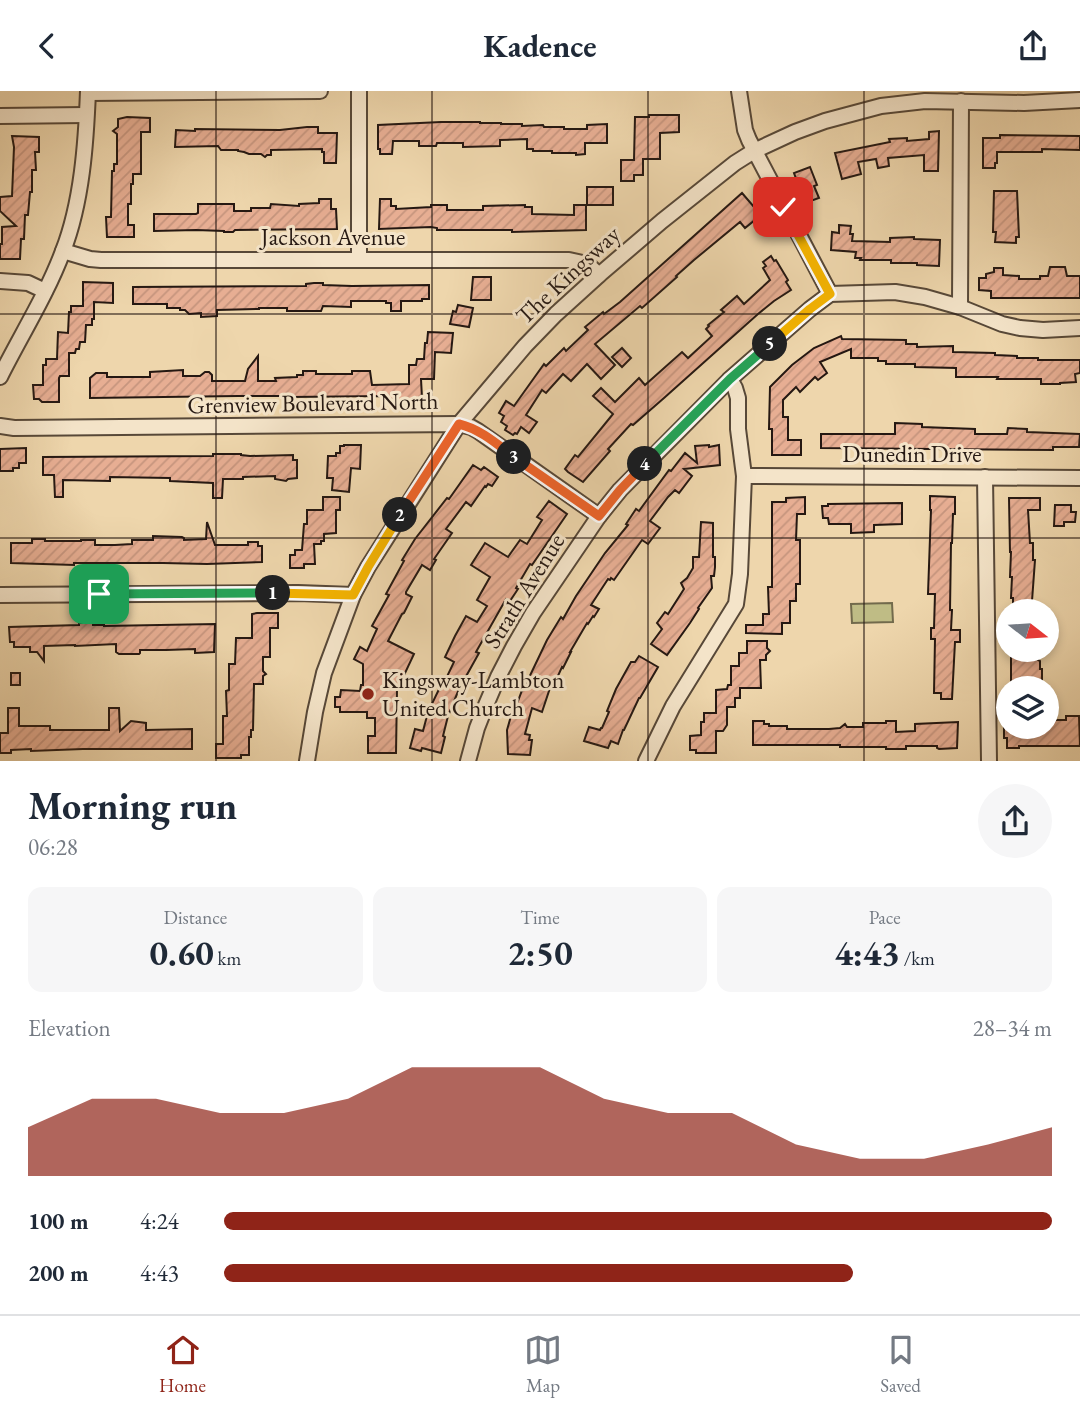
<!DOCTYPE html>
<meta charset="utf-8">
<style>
body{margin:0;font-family:"EB Garamond",serif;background:#f6f6f7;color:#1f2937;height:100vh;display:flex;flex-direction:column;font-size:26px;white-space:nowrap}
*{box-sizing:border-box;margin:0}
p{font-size:23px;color:#747a83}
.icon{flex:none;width:38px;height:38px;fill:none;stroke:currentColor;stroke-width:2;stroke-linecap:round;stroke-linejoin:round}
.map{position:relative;height:670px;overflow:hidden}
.details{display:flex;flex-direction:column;background:#fff;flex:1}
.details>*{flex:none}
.needle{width:46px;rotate:107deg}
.buttons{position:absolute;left:996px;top:508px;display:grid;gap:14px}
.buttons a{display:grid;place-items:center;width:63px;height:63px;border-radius:50%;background:#fff;box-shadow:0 4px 10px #0003;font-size:35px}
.pin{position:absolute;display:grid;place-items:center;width:60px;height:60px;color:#fff;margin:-30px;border-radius:14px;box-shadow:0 4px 10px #0006}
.km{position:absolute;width:35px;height:35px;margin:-18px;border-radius:50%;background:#222;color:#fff;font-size:19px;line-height:35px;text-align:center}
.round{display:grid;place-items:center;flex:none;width:74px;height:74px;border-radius:37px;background:#f6f6f7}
.headline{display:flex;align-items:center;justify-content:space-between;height:119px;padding:0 28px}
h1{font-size:38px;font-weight:700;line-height:52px}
.metrics{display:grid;grid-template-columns:repeat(3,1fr);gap:10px;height:119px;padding:7px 28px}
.metrics div{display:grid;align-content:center;border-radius:14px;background:#f6f6f7;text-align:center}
.metrics b{font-size:35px;font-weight:700}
.metrics small{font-size:19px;font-weight:400}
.metrics p{font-size:19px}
.chart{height:196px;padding:14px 28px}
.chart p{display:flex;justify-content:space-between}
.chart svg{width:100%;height:126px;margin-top:7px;fill:#8f2418;opacity:.7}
ul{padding:0 28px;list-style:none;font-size:23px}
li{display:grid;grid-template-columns:112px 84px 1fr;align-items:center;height:52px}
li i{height:18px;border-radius:9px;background:#8f2418}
header{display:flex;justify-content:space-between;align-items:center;height:91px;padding:0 28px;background:#fff;font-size:32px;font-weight:700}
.tab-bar{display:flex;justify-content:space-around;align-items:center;height:98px;border-top:2px solid #e0e1e3;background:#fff;font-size:19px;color:#747a83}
.tab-bar a{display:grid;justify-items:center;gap:4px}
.tab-bar .on{color:#8f2418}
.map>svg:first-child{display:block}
.green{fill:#bfbc85;stroke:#726a4c;stroke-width:2}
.building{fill:url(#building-hatch);stroke:#251812;stroke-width:2}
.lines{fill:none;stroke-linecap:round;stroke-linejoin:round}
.minor-casing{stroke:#574838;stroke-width:18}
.minor{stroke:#f4e4c9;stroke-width:14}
.split-1-casing{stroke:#fff;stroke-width:14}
.split-2-casing{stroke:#fff;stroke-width:14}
.split-3-casing{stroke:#fff;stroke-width:14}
.split-4-casing{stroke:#fff;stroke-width:14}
.split-5-casing{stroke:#fff;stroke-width:14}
.split-6-casing{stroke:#fff;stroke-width:14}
.split-1{stroke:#22a559;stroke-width:9}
.split-2{stroke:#f5b400;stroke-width:9}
.split-3{stroke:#f0652b;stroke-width:9}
.split-4{stroke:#f0652b;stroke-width:9}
.split-5{stroke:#22a559;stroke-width:9}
.split-6{stroke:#f5b400;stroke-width:9}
.grid{fill:none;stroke:#251812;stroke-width:2;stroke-opacity:0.55}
.poi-dot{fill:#8f2418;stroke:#f4e4c9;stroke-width:2.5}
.labels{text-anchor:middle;stroke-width:6;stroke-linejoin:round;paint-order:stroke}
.street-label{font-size:24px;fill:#251812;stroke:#f4e4c9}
.poi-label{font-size:24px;fill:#251812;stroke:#f4e4c9;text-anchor:start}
</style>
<header><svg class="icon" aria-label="back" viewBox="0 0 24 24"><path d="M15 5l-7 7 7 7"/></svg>Kadence<svg class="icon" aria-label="share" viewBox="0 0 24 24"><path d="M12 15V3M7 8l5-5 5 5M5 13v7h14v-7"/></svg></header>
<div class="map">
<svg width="1080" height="670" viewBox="0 0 1080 670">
<defs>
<pattern id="building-hatch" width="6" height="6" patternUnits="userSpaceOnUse" patternTransform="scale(1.75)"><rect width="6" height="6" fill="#e7ae93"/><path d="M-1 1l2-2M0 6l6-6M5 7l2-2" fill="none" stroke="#c6957e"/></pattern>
</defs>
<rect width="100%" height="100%" fill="#eed6ac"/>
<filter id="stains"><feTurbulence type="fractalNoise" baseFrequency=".00286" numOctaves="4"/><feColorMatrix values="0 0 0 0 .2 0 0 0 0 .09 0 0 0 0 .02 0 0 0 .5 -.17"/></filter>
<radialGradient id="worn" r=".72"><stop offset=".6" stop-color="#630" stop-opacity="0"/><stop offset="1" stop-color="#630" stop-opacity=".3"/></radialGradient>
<path class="green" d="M892 512 893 531 852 532 851 513Z"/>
<g class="building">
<path d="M649 24H679V41L660 42V68H643V84H634V90H621V69H634L635 26H649Z"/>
<path d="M127 26 150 27V41H141V83H133V93H131V113H128V134H134V146H107L106 126H111L112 80H114V73H117V43L113 40 118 36V28Z"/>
<path d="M441 31H480V32H501V33H522V35L543 34 544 36H564V38H587V34L607 33V52H585V63L576 64V62H552V60H533V58H527V48L500 49V55L463 56V52H437L436 55H419V50H393L392 63H380V58H378V34Z"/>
<path d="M307 36H318V42H337L336 72H324V61H322V58L271 59V64H267L265 66 261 63H249L244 61 238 60V59H221L218 55 175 56 176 39 195 40V38L280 39Z"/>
<path d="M939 40 938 80H924V64L888 67 889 75 878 77 876 68 858 71 861 83 842 88 835 62 890 51 889 48 907 47V50L929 48V41Z"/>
<path d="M1000 44 1080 45V59L1042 58V61H997V72H995V77H983V47H1000Z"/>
<path d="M12 45 39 46V61H35L36 79H32V101H30L28 124H25L24 148H21L20 168H0V153H2V136L16 135 0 120V106L12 105 14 56Z"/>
<path d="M810 76 817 94 814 95 819 107 805 112 794 82Z"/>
<rect x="587" y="96" width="26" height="18"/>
<path d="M994 100H1017L1019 146H1016V152L995 151 996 141H993Z"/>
<path d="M742 102 761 124 745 137 740 131 694 169 676 185 677 186 642 217 640 215 595 253 615 274 601 288 587 273 571 290 563 283 546 302 542 299 526 324 537 331 529 342 521 336 517 343 515 342 513 344 505 339 507 335 501 331 504 325 499 322 506 310 514 315 544 273 546 275 564 257 566 260 588 239 585 236 603 221 604 223 620 211Z"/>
<path d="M319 108H331V118H336L337 138 235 139 233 141H224V140L196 139 154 140V123H196L198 122V113H234V120H251V117H270L271 113 299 115V113L319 112Z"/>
<path d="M380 108H391V115H396V118L431 116V114H447V119H483V115L525 114V116H532V123L574 124V114H586V139L512 141V139H437V137L431 136 379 138Z"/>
<path d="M839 134 851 135 850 143H853L852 150 890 151V147L914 146V148L940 149 939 175 917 174V172H891V169H860L861 167H855L856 161 831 159 832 141 839 142Z"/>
<path d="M771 165 774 170 776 169 788 189 786 191 791 199 774 210 758 223 664 307 633 334 631 333 608 358 610 360 583 391 568 381 565 378 575 364 578 366 613 323 593 305 601 297 615 311 639 287 645 294 682 261 688 267 712 245 706 238 709 235 708 234 724 221 721 219 737 205 744 213 770 189 763 177 766 175 763 171Z"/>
<path d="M1050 176H1065L1067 185H1080V207H991V200L979 199V187H986V183L994 181V177H1003V184L1019 185V188H1040V185H1048Z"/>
<path d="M473 186H491V209H471Z"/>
<path d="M83 191 113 192V212L94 211V228H92V234H86L85 251H80L79 258H76L75 262H69V285H60L59 287V311H42L39 308H34L33 294H43V274H46V268H57L58 241 68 242 69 221H71V215H83Z"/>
<path d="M314 192H323V194L352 195 429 194V208H422V210H401V220H391V212H386V210H351V216L323 215 321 220H287V217H259V218L217 219V225L201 226V222L189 223 185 219H180V217H167V213H133V196L306 195V193Z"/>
<path d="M458 214 473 217 469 236 450 233 453 220 456 221Z"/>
<path d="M428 241 453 242 451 262 435 261 434 288H421L422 307 409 309 410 311H399V309L396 308H386V305L289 306 287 307H283L281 305H238L90 307V287L96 282H107V286H150V281L183 279V285H200L205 281H209L212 284V290H245L248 278 258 265V290H276L275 287 297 286V284H303V280H316V283H352V280H370L372 294 409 293V274H416L417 268H424L425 252H427Z"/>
<path d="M841 245 842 248 906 249V253H917V256L953 255V261L995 262V264L1017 265V267H1038V269H1080V282L1075 283 1076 291 1060 292V293H1041V288H997L998 286H956V277L915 276V273H886V270H878V267H851V258L820 271 827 282 818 289 815 286 800 301 796 296 783 309V326H788V349H801V364H772V338H769L770 296 792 274 814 257Z"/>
<path d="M622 257 631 267 622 276 612 266Z"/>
<path d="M895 332 922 333V336L975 338V343H1007L1008 337 1027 338V341L1080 343 1079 356H1053V359L821 357V343H895Z"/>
<path d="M344 354H361L360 378 351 377 349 401 332 399 333 387H327L328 365H336V362H340V355H344Z"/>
<path d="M709 354V356L719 354 720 374 684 378 692 385 679 402 675 399 668 406 650 430 660 437 648 453 642 449 614 489 611 487 610 489 608 488 591 514 599 518 594 526 593 525 588 533 587 532 570 561H571L563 577 562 576 552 598 550 597 542 621 532 617 525 643 530 644 529 649H532L530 664 508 663 507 639 513 618H515L524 594 525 595 547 549 561 526 563 528 576 505 605 462 628 434 626 433 636 418 639 420 669 379 671 380 685 362 697 372 695 355Z"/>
<path d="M26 357V372H19V377H13V380H0V358Z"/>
<path d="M213 363H241V364L250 365 293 364V369H297V387L288 388 286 390 275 388V385L243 386V388H223L222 407H213V392L170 390V387L110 386V390L63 389V406H55L54 384H43V366L213 365Z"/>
<path d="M473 374 481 379 484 376 498 386 492 395 488 393 486 396 485 395 471 415 466 411 446 438 452 442 434 468 436 469 430 479 422 474 406 501V503L412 506 404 522 402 523 388 550 414 563 397 599 396 662H368V645H375V627H367V621H340V616H335V606H340L341 599 360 600 361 594H363V573L354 568 360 556 367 560 377 538 372 535 389 504 386 503 404 470 402 469 415 448 447 407 449 408Z"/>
<path d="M930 405 955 406V423H953L952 452H951L950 519H952L951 539H960V551H955L952 608H941V602H934L935 548H931V537H934L935 503H928L931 419H930Z"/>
<path d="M323 406H340V419H336V442L324 443V450H321V453H314L315 473H304V477H290V464H295V459H302L304 433H307V419H323Z"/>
<path d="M805 406V423H797L796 449H800V493H796V510H790V532H782V543L746 542V534H763V523H769L768 496H772V411H786V407Z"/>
<path d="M1009 407H1040V419H1028L1030 452H1033V469H1035L1032 510H1025V512H1013V507H1011L1012 486H1010L1011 461H1010Z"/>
<path d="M549 410 567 423 532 474 530 473 516 497 518 498 510 510 506 508 476 561 479 562 459 598 448 625 443 645 445 646 441 662 422 657 421 660 410 657 415 638 423 640 428 621 441 594H443L454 571 445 566 455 545 466 525 477 531 487 515 477 509 490 486 471 474 485 452 508 466 520 449 527 453 542 429 537 426Z"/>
<path d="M902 412V433L874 434V441L851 442V433H829L828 427H823L822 415H828V413Z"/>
<path d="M1055 414H1071V421H1076L1075 431H1064V435H1054Z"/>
<path d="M207 431 215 454H248V451H258V455H262V471L207 473 163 472H74V474L11 472V452H32V448H45V450H81V449H95V454H115L132 453V449H153V445L182 446 184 447V449L206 448Z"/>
<path d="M701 431 713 432V466H715V476L714 485H711L712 497 698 517 699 518 690 532 667 564 651 553 662 538 657 532 665 521 668 523 684 498 681 492 687 487 693 477V466H699Z"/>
<path d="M257 522H278V537H270V566H263V580L266 583 263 585V593H254L253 639H251V646H249V664H241V667H216V653H223V625H227L226 600 229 599V573H235L236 547H252V523Z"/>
<path d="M79 532H93V534H104V535L215 533 214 561 195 562V558L166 559H140V562L139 563H119L116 561V553L75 555V554L44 555V570L37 561H30V556H14V551H10L9 536 79 534Z"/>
<path d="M747 550H767V557L770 560 766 564V569H760L761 597H740V607H735V616H727V634L723 640H716V662H696V659H690V645L701 644V631H704V622H716V599L727 598 728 594H731V575H739V562H747Z"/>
<path d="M1011 558H1038V569L1040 570V578H1042V590H1026V597H1011Z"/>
<path d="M639 565 658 576 640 607H639L624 639H623L618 653 611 650 608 657 584 650 589 636 600 639 601 637H602L609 621 607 620 616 598 631 571H635Z"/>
<rect x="11" y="582" width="9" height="12"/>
<path d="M8 617H19V635H50V639H109V617H119L120 640 131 630 146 632V639L192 638V658H83L31 660V658L11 659V662H0V642H8Z"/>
<path d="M1066 625H1079L1080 655H1019V657H1007V647H1004V635H1046V629H1066Z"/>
<path d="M753 630H764V633H769V635H787V638H829L840 637 845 633 847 636H863V632H886V630H896V641L915 640V633L958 631 957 657 939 658 937 657V655H906V658H886V656H840V654H753Z"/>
</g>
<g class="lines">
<g class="minor-casing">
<g id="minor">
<path d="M359 0V168"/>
<path d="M739 0 745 39 749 49 830 203"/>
<path d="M88 2 320 0"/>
<path d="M0 25 86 24"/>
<path d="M63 160 90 168 101 169H569L587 173 599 184"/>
<path d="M0 190 28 192 45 200"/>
<path d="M960 216 961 10"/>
<path d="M0 286C21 244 47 203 63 160 82 111 86 52 88 0"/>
<path d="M0 335 14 337 459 333 471 336 478 340 599 425"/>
<path d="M744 385 1080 387"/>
<path d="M985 386 989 670"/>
<path d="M0 504 298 502 353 504"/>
<path d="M307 670 315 621 324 582 353 504 368 476 459 333 525 255 556 223 599 184 662 130 735 72 754 60 795 41 825 30 881 15 925 10 1024 12 1080 9"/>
<path d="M468 670 477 637 486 614 498 586 514 555 533 522 599 425 620 399 730 288 810 218 830 203 895 201 925 206 960 216 1002 233 1020 237 1043 239 1080 237"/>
<path d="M646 670 673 615 736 513 740 483 744 385 738 338V307L735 297 730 288"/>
</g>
</g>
<use href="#minor" class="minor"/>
</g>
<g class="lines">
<g class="split-1-casing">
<path id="split-1" d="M99 503 273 502"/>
</g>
<g class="split-2-casing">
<path id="split-2" d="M273 502 353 504 368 476 400 424"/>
</g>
<g class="split-3-casing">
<path id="split-3" d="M400 424 459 333C480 338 497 353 514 366"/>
</g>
<g class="split-4-casing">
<path id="split-4" d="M514 366 599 425 620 399 645 373"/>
</g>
<g class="split-5-casing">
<path id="split-5" d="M645 373 730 288 770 253"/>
</g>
<g class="split-6-casing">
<path id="split-6" d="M770 253 810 218 830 203 783 116"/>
</g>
<use href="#split-1" class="split-1"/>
<use href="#split-2" class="split-2"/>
<use href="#split-3" class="split-3"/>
<use href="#split-4" class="split-4"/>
<use href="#split-5" class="split-5"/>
<use href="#split-6" class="split-6"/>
</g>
<path class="grid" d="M216 0V670M432 0V670M648 0V670M864 0V670M0 223H1080M0 447H1080"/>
<circle class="poi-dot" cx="368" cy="603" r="7"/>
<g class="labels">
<g class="street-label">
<text x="333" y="154">Jackson Avenue</text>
<text transform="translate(568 184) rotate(-43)" y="8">The Kingsway</text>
<text transform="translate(313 312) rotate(-1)" y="8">Grenview Boulevard North</text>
<text x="912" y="371">Dunedin Drive</text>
<text transform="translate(524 500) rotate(-58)" y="8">Strath Avenue</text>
</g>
<g class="poi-label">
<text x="382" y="597">Kingsway-Lambton<tspan x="382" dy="28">United Church</tspan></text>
</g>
</g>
<rect width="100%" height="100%" filter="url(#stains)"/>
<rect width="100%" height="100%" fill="url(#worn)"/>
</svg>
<div class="buttons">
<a><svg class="needle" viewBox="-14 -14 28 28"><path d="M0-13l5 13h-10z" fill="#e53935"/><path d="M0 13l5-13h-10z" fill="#747a83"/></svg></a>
<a><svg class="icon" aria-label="layers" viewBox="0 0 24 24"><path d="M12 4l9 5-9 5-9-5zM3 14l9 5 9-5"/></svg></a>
</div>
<div class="pin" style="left:99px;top:503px;background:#1e9e55"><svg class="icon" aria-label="arrive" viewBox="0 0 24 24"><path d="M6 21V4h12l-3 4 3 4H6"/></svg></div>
<div class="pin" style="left:783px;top:116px;background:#d93025"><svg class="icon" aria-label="check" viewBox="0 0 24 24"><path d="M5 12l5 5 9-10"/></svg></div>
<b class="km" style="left:273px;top:502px">1</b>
<b class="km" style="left:400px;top:424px">2</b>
<b class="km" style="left:514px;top:366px">3</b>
<b class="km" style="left:645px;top:373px">4</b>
<b class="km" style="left:770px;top:253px">5</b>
</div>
<section class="details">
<div class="headline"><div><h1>Morning run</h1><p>06:28</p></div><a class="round"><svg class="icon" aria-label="share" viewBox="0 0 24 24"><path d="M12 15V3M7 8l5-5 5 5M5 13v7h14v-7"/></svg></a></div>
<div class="metrics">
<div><p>Distance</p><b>0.60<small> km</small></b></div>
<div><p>Time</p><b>2:50</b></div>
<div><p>Pace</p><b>4:43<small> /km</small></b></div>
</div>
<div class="chart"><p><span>Elevation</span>28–34 m</p>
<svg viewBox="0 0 160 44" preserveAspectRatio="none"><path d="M0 44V27L10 17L20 17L30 22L40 22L50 17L60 6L70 6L80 6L90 17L100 22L110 22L120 33L130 38L140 38L150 33L160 27V44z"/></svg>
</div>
<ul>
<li><b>100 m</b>4:24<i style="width:100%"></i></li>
<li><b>200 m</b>4:43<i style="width:76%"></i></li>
</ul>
</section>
<nav class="tab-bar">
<a class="on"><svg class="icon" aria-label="home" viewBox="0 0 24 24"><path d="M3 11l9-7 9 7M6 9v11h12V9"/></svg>Home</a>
<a><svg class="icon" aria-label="map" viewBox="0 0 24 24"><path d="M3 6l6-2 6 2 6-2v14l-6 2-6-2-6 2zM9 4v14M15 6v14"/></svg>Map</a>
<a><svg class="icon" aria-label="saved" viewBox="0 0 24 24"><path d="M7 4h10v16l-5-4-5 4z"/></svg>Saved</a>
</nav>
